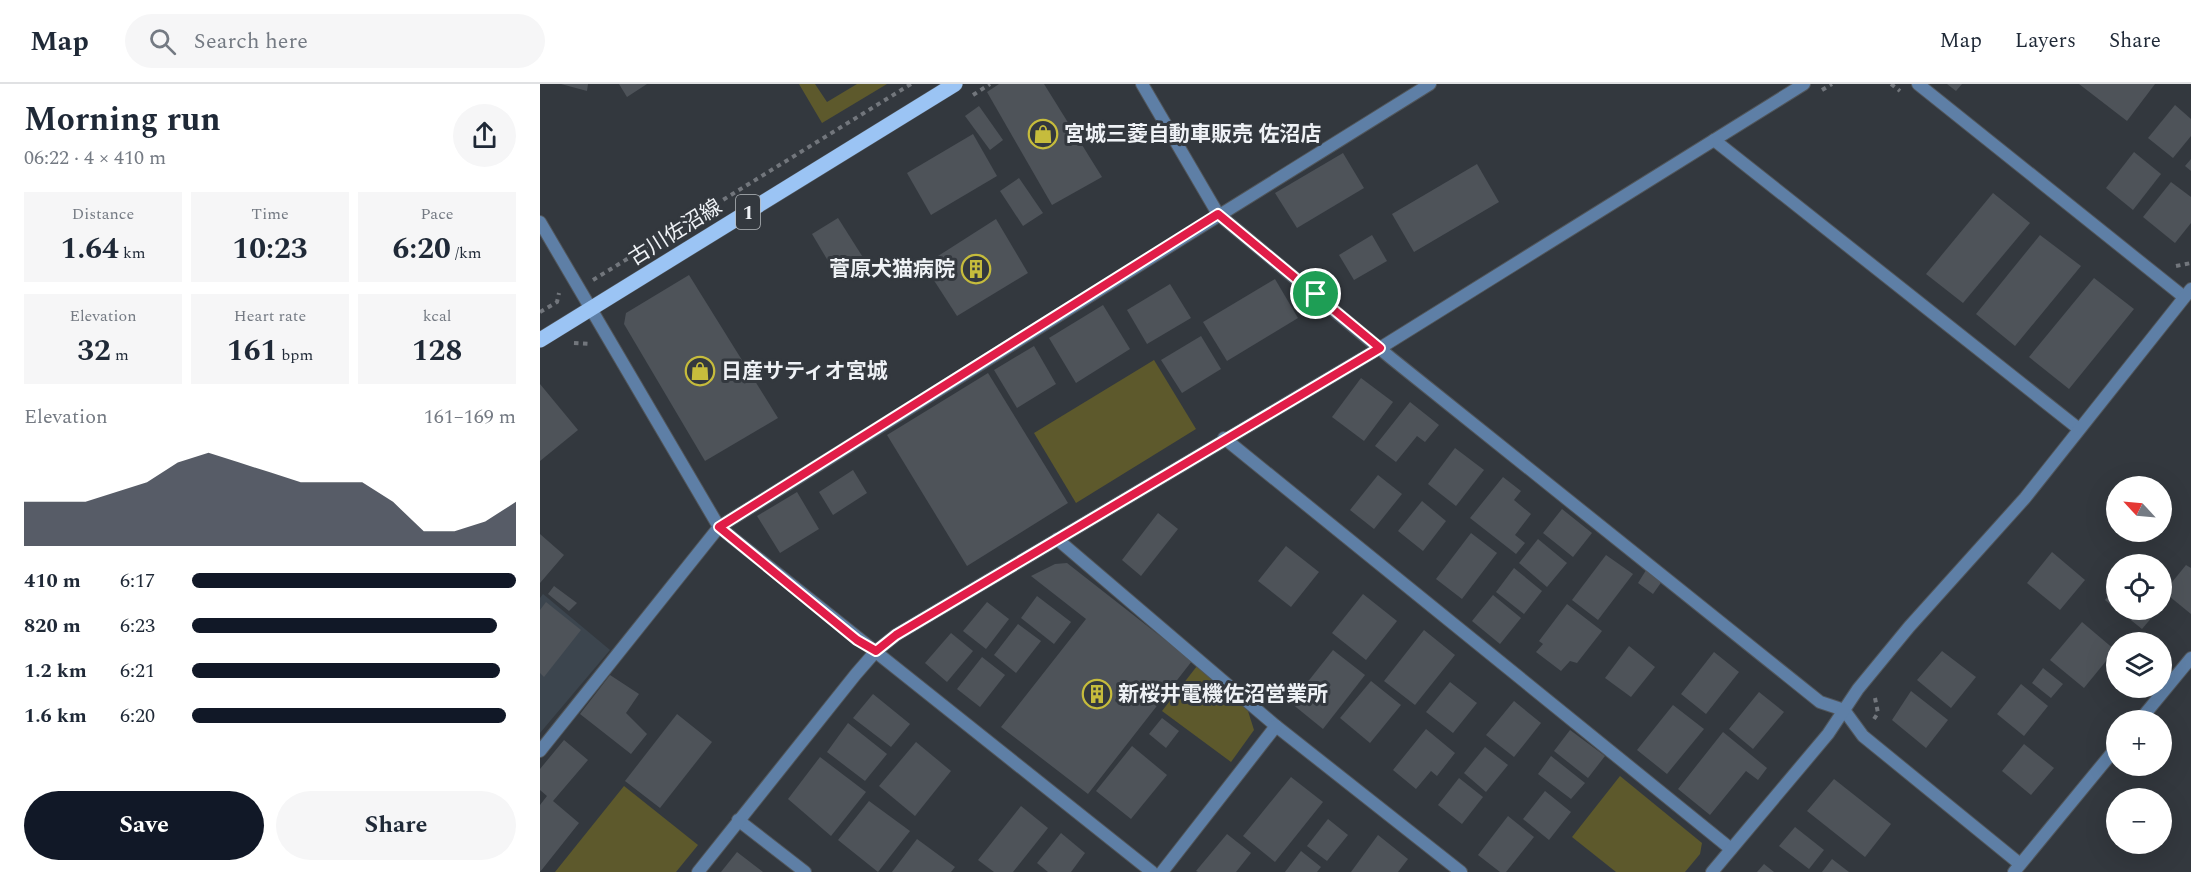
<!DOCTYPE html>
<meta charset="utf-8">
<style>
body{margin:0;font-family:Spectral,"Noto Sans JP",serif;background:#f6f6f7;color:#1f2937;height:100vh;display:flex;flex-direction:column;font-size:22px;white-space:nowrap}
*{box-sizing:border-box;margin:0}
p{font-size:20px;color:#747a83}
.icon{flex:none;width:33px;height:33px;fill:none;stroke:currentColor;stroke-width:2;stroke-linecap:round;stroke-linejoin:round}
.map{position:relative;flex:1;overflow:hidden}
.side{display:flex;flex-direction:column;background:#fff;width:540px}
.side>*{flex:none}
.needle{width:39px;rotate:296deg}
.buttons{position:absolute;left:1566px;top:392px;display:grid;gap:12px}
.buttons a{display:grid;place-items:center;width:66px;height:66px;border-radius:50%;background:#fff;box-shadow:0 6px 24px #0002;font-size:30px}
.pin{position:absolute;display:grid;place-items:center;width:51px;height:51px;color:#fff;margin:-26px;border:3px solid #fff;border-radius:50%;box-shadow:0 2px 6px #0007}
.round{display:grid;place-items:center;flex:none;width:63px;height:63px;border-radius:32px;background:#f6f6f7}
.headline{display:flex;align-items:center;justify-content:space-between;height:102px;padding:0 24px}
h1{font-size:33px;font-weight:700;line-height:45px}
.stats{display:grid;grid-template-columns:repeat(3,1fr);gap:9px;height:102px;padding:6px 24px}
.stats div{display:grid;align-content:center;border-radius:0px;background:#f6f6f7;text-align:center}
.stats b{font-size:30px;font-weight:700}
.stats small{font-size:16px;font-weight:400}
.stats p{font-size:16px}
.chart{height:168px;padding:12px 24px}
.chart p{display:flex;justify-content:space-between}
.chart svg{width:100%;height:108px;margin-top:6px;fill:#111827;opacity:.7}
.button{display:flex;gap:12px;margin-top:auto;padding:12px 24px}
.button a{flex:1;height:69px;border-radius:36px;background:#111827;color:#fff;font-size:24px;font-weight:700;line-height:69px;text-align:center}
.button a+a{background:#f6f6f7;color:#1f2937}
ul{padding:0 24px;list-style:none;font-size:20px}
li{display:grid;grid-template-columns:96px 72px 1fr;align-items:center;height:45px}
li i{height:15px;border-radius:8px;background:#111827}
header{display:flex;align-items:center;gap:36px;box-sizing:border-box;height:84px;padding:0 30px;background:#fff;border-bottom:2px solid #e0e1e3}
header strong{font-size:28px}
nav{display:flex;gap:33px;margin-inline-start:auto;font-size:21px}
.search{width:420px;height:54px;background:#f6f6f7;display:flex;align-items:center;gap:15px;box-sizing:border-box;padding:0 21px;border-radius:33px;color:#747a83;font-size:22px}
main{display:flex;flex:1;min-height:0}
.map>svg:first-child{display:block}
.built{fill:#3c454e}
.green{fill:#5d592c}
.building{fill:#4e5359}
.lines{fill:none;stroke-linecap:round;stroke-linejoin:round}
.street-casing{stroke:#51565b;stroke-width:14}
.primary-casing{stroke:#51565b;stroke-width:16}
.path{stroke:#72767c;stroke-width:4;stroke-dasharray:4.5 4.5;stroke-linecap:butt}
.street{stroke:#5e7fa6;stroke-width:12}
.primary{stroke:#9bc4f4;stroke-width:15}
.route-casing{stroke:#fff;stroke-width:12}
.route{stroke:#e11d48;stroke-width:8}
.labels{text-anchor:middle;stroke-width:6;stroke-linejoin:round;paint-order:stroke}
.shield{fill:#33383e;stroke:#b6babe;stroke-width:1.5}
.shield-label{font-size:20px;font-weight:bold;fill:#eef1f5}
.poi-label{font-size:21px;font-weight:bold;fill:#eef1f5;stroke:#33383e;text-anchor:start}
.street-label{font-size:21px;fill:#eef1f5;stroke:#33383e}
</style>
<header>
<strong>Map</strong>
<div class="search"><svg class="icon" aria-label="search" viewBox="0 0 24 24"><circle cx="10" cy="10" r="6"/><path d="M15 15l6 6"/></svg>Search here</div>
<nav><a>Map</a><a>Layers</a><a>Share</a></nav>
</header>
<main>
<section class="side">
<div class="headline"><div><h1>Morning run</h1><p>06:22 · 4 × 410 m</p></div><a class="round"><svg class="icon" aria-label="share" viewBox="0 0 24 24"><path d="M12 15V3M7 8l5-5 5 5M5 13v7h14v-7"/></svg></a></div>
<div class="stats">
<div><p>Distance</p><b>1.64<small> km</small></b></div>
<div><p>Time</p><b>10:23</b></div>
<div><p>Pace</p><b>6:20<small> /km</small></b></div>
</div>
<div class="stats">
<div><p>Elevation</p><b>32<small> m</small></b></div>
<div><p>Heart rate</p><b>161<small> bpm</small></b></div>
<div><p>kcal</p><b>128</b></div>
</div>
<div class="chart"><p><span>Elevation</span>161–169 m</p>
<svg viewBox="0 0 160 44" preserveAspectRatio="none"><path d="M0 44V26L10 26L20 26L30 22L40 18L50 10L60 6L70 10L80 14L90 18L100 18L110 18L120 26L130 38L140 38L150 34L160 26V44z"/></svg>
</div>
<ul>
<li><b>410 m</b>6:17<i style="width:100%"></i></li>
<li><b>820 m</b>6:23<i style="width:94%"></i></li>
<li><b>1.2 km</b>6:21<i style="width:95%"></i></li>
<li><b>1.6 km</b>6:20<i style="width:97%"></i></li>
</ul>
<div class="button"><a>Save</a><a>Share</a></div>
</section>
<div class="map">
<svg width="1651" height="788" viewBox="0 0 1651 788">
<rect width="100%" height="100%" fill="#33383e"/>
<path class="built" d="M3 510 70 566 0 649V514Z"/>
<g class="green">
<path d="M259 0H275L287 18 317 0H347L282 39Z"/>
<path d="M614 276 656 345 536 419 494 349Z"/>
<path d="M657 582 708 627 714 646 691 678 622 627Z"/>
<path d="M1080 692 1162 759 1160 770 1145 788H1076L1032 753Z"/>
<path d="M84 702 158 761 136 788H15Z"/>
</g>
<g class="building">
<path d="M21 0H48L47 7Z"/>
<path d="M79 0H107L87 13Z"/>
<path d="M459 0H504L562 93 512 121 447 8Z"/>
<path d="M1407 0H1422L1416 7Z"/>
<path d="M1539 0H1615L1587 37Z"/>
<path d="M1635 21 1651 35V52L1633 74 1608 54Z"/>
<path d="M439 22 463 56 450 66 425 32Z"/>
<path d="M433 50 457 92 391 131 367 89Z"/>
<path d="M1594 68 1621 90 1593 126 1566 104Z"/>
<path d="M803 69 824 104 757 144 735 109Z"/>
<path d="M1651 75V87L1645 82Z"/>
<path d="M937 80 959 118 874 168 852 130Z"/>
<path d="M479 94 503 129 483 142 460 107Z"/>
<path d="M1631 98 1651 113V139L1635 159 1603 133Z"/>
<path d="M1453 109 1490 139 1423 219 1386 190Z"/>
<path d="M298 134 324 175 297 192 272 150Z"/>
<path d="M456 135 488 189 417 232 384 181Z"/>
<path d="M832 151 847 177 814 196 799 171Z"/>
<path d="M1500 151 1541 182 1475 262 1436 230Z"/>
<path d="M149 191 238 334 165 377 84 240 86 229Z"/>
<path d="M1554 194 1594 225 1529 305 1489 273Z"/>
<path d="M735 195 758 234 687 277 663 238Z"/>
<path d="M630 200 651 234 607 260 587 226Z"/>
<path d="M563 221 590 265 536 299 509 254Z"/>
<path d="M661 252 681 285 642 309 621 276Z"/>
<path d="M494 262 516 300 477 324 454 286Z"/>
<path d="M448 289 528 419 427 482 347 351Z"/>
<path d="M821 294 853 318 824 357 792 333Z"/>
<path d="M0 300 38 346 0 377Z"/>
<path d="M870 318 899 341 885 358 877 352 856 378 835 362Z"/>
<path d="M915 364 944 386 916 422 888 400Z"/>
<path d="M313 386 327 409 293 431 279 408Z"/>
<path d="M838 391 862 410 834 445 810 426Z"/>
<path d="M963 393 981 407 974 416 991 430 975 451 985 459 976 470 930 434Z"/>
<path d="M257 408 279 445 240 469 217 432Z"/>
<path d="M882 417 906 437 883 467 858 447Z"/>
<path d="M1022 425 1052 449 1033 473 1003 449Z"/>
<path d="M618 429 638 445 601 492 582 476Z"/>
<path d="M931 449 957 469 922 515 896 495Z"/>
<path d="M0 450 24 471 0 499Z"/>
<path d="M998 455 1027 479 1007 503 979 479Z"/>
<path d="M746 462 779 488 751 523 718 497Z"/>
<path d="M1512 468 1545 496 1520 526 1487 499Z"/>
<path d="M1066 471 1093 490 1058 536 1032 516Z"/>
<path d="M527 479 652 577 548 710 461 643 546 535 491 492 515 480Z"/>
<path d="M1646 481 1651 484V530L1624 508Z"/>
<path d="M1108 483 1125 493 1113 510 1098 499Z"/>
<path d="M974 484 1002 507 984 530 956 508Z"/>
<path d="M14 502 37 519 29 527 8 510Z"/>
<path d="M1576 502V525L1565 516Z"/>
<path d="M823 510 857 537 826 576 792 549Z"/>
<path d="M953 511 981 534 960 560 932 537Z"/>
<path d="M497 512 531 538 514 560 481 534Z"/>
<path d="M6 518 41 546 4 593 0 589V526Z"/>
<path d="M447 518 469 535 446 565 423 547Z"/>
<path d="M1027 520 1062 547 1037 579 1030 577 1021 587 996 568 1003 560 999 557Z"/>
<path d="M1577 525H1619L1602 545Z"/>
<path d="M1542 538 1575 566 1544 604 1510 576Z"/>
<path d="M478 540 501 557 476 589 454 571Z"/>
<path d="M884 546 915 571 875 621 844 597Z"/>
<path d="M411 549 433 567 407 598 385 579Z"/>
<path d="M1089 562 1115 583 1091 613 1065 594Z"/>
<path d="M793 566 825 591 783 645 751 619Z"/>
<path d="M1402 567 1436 593 1411 624 1377 596Z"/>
<path d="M1174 568 1199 588 1166 630 1141 610Z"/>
<path d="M442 573 465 591 440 623 417 605Z"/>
<path d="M1503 584 1523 600 1511 614 1492 599Z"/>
<path d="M70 591 99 610 86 629 107 650 91 670 40 630Z"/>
<path d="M831 597 861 621 830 659 800 634Z"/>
<path d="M910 598 937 619 913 649 886 628Z"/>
<path d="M1481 600 1508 622 1484 652 1457 630Z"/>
<path d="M1371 607 1408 636 1386 664 1352 636Z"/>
<path d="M1219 608 1244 628 1213 665 1189 645Z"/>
<path d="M333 610 370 640 351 663 313 634Z"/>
<path d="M974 617 1001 639 974 673 946 651Z"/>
<path d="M1133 621 1164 645 1127 690 1097 666Z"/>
<path d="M137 630 172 658 120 724 85 697Z"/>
<path d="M622 634 639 647 626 664 609 650Z"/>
<path d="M308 639 347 670 325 697 287 668Z"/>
<path d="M886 645 915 669 897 692 891 687 876 705 853 686Z"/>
<path d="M1030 646 1065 672 1048 694 1014 667Z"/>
<path d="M1183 648 1227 684 1218 696 1206 687 1170 731 1138 705Z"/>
<path d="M24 656 48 676 13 717 39 739 0 788V721L7 712 0 706V685Z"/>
<path d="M376 658 411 687 375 732 339 702Z"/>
<path d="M1484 660 1514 684 1491 711 1462 687Z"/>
<path d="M592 662 627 691 591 735 556 707Z"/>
<path d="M945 663 968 681 946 708 924 689Z"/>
<path d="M1011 672 1045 699 1031 715 998 690Z"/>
<path d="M280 673 326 708 291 752 248 715Z"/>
<path d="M751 693 783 718 735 778 703 752Z"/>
<path d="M919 694 943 713 922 740 898 721Z"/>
<path d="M1294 695 1351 740 1325 773 1267 727Z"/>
<path d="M1005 707 1031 728 1009 756 983 735Z"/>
<path d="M329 717 370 747 338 788 298 756Z"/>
<path d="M481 722 508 744 473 788H454L438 776Z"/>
<path d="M968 732 994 753 966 788H960L938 771Z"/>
<path d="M788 735 808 751 787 777 767 762Z"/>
<path d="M1255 743 1284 766 1269 785 1239 762Z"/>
<path d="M521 749 545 769 531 788H508L497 779Z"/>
<path d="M687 750 711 769 696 788H658L656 787Z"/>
<path d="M838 751 868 775 858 788H811Z"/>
<path d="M377 755 415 783 411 788H352Z"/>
<path d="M761 767 781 783 777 788H745Z"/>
<path d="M197 768 223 788H181Z"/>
<path d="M1292 775 1309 788H1282Z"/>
<path d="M1224 780 1234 788H1217Z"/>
</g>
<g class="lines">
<g class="street-casing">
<g id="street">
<path d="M602 0 678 130 851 274 1280 618 1304 626 1323 652 1480 780"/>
<path d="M1378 0 1644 213"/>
<path d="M1174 56 1539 345"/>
<path d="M0 138 179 443 612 788"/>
<path d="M684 354 1191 765"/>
<path d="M517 455 736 642 921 788"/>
<path d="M1600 636 1651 574"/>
<path d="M0 667 179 443 890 0"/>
<path d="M198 736 265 788"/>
<path d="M158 788 316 590 336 567 356 551 840 264 1264 0"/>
<path d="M622 788 736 642"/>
<path d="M1172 788 1288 650 1318 605 1369 543 1485 414 1651 205"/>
<path d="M1474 788 1576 664"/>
</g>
</g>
<g class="primary-casing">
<path id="primary" d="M0 256 415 0"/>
</g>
<g class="path">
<path d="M1351 0 1360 7"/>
<path d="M1282 6 1292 0"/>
<path d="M433 11 450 0"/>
<path d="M1636 182 1651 179"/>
<path d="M53 196 371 0"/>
<path d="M0 228 17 218 19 209"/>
<path d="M34 259 50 260"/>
<path d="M1334 635 1338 629 1335 614"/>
</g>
<use href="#street" class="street"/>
<use href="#primary" class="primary"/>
</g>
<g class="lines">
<g class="route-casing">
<path id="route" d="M678 130 840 264 356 551 336 567 317 556 179 443Z"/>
</g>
<use href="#route" class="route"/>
</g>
<defs>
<g id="shop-ring" transform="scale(1.5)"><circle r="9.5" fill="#33383e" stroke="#c6bc3c" stroke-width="1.5"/><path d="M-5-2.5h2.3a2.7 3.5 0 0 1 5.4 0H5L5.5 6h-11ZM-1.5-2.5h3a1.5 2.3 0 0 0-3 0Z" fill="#c6bc3c"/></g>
<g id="building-ring" transform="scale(1.5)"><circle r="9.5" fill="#33383e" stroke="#c6bc3c" stroke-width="1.5"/><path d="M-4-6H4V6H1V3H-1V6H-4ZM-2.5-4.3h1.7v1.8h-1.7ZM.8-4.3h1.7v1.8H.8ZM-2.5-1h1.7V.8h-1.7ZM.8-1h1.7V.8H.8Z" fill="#c6bc3c"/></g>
</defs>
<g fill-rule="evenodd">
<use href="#shop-ring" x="503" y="50"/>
<use href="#building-ring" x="436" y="185"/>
<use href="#shop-ring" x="160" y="287"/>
<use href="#building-ring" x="557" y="610"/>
</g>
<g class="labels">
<rect class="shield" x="196" y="111" width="24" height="34" rx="4.5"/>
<g class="shield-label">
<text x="208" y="135">1</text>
</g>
<g class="poi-label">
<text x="524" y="57">宮城三菱自動車販売 佐沼店</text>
<text x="415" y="192" text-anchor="end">菅原犬猫病院</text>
<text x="181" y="294">日産サティオ宮城</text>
<text x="578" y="617">新桜井電機佐沼営業所</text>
</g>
<g class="street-label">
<text transform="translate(135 148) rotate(-32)" y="7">古川佐沼線</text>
</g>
</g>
</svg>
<div class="buttons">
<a><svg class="needle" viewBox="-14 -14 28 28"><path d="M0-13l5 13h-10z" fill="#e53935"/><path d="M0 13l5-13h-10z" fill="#747a83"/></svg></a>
<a><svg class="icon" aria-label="locate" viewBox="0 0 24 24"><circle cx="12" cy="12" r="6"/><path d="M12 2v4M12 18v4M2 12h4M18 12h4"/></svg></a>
<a><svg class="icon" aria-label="layers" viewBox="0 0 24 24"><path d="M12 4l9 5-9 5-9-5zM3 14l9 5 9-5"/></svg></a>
<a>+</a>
<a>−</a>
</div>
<div class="pin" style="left:776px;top:210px;background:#1e9e55"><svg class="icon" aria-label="arrive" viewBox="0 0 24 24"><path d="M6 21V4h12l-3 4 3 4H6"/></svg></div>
</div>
</main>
